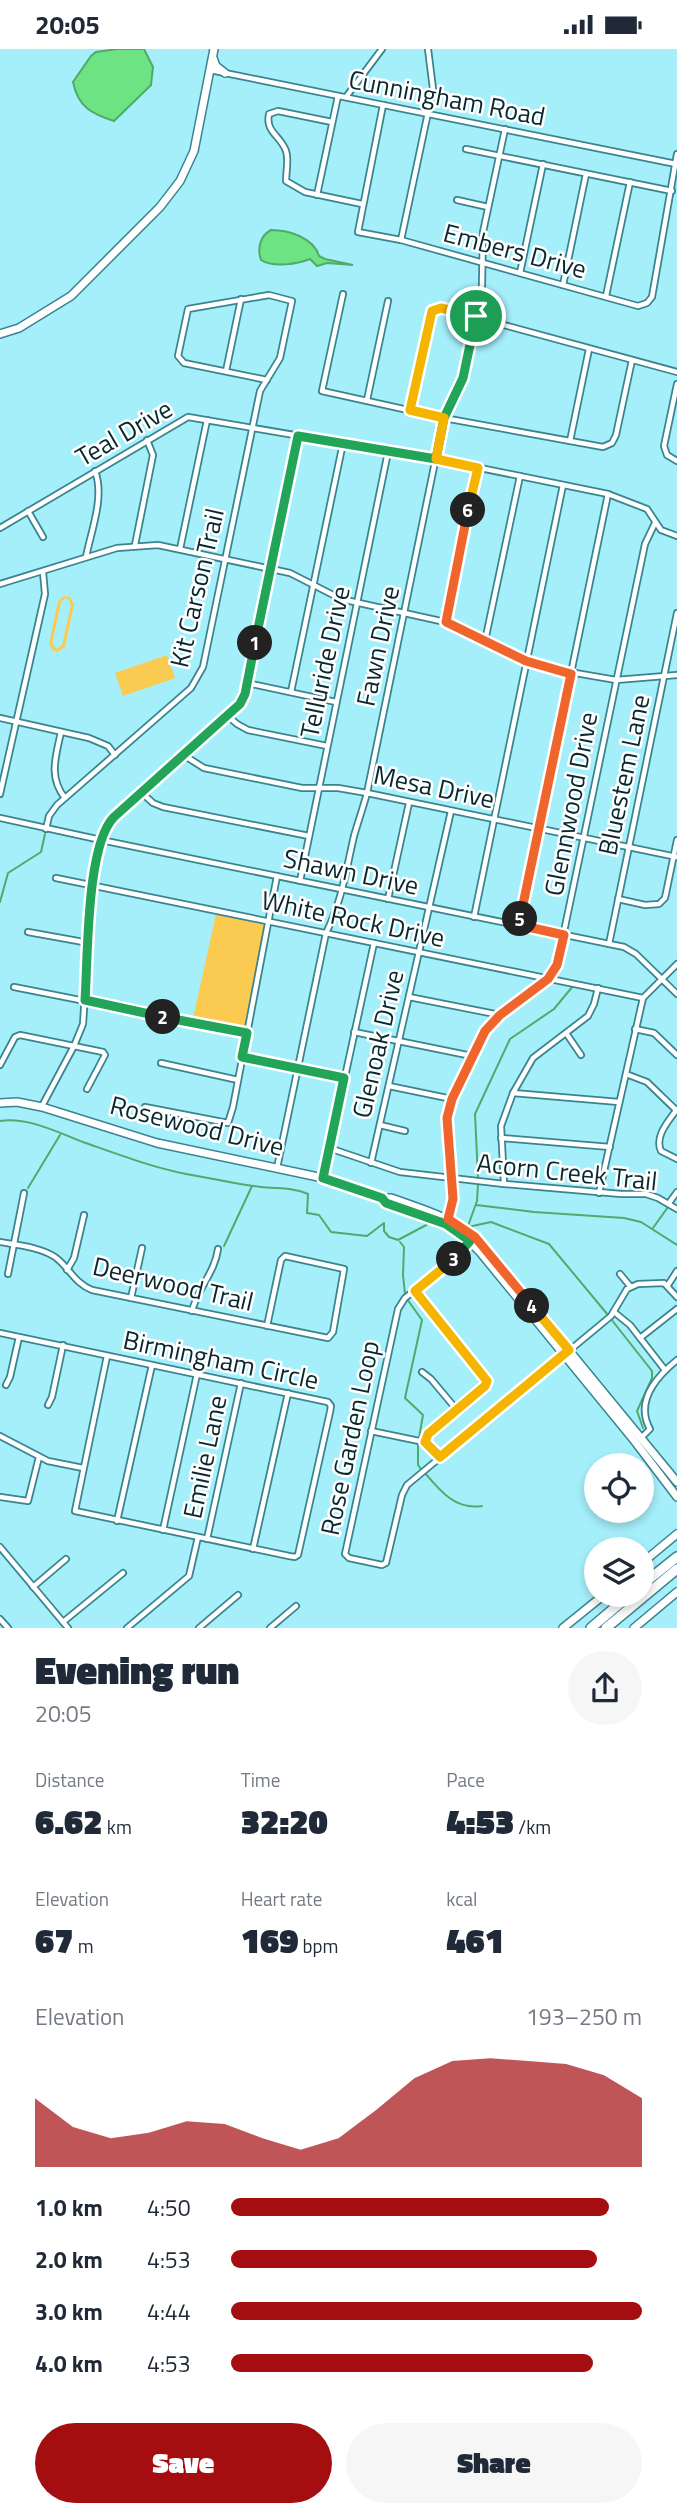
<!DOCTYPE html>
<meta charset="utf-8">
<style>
body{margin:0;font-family:"Titillium Web",sans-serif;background:#f6f6f7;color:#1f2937;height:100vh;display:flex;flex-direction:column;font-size:26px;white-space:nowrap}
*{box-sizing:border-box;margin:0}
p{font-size:23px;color:#747a83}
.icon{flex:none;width:38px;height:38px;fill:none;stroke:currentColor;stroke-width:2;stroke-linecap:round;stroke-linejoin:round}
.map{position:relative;height:1579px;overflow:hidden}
.panel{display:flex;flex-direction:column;background:#fff;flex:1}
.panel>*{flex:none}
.tools{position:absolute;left:584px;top:1404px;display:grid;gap:14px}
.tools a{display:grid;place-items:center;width:70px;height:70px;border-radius:50%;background:#fff;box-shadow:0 4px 10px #0003;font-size:35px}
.pin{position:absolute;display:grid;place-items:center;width:60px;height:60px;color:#fff;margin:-30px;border:4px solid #fff;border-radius:50%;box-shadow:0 2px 7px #0007}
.km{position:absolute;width:35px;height:35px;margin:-18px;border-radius:50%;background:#222;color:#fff;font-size:19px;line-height:35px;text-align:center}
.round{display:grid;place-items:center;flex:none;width:74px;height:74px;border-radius:37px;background:#f6f6f7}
.head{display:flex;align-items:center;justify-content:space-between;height:119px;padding:0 35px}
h1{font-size:38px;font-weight:800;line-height:52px}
.figures{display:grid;grid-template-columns:repeat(3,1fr);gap:10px;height:119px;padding:7px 35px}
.figures div{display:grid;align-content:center}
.figures b{font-size:35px;font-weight:800}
.figures small{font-size:19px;font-weight:400}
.figures p{font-size:19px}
.chart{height:196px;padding:14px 35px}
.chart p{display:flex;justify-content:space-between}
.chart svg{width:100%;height:126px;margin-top:7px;fill:#a50e10;opacity:.7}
.button{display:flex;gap:14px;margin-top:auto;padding:14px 35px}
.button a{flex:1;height:80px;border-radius:42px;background:#a50e10;color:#fff;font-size:28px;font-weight:800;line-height:80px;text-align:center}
.button a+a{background:#f6f6f7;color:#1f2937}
ul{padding:0 35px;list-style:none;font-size:23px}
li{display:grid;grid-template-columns:112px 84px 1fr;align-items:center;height:52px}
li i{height:18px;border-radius:9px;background:#a50e10}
.status{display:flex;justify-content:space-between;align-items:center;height:49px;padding:0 35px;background:#fff;direction:ltr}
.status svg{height:19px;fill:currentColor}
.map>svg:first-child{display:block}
.green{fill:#facb50;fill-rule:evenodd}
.water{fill:#6ee384;stroke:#4fab6a;stroke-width:2}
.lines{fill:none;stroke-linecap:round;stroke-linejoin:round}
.stream{stroke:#4fab6a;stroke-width:2}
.minor-casing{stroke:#3a848f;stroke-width:8}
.major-casing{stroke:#3a848f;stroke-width:10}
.highway-casing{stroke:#3a848f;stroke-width:12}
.minor{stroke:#fff;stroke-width:4.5}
.major{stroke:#fff;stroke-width:7}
.highway{stroke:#fff;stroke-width:9}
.split-1-casing{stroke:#fff;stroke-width:14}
.split-2-casing{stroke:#fff;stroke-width:14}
.split-3-casing{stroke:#fff;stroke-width:14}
.split-4-casing{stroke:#fff;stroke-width:14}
.split-5-casing{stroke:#fff;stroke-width:14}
.split-6-casing{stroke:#fff;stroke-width:14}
.split-7-casing{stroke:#fff;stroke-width:14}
.split-1{stroke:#22a559;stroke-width:9}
.split-2{stroke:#22a559;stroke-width:9}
.split-3{stroke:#22a559;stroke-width:9}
.split-4{stroke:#f5b400;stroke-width:9}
.split-5{stroke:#f0652b;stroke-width:9}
.split-6{stroke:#f0652b;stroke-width:9}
.split-7{stroke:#f5b400;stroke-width:9}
.labels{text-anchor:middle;stroke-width:5;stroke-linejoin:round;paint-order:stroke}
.street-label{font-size:26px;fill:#08282d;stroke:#fff}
</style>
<div class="status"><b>20:05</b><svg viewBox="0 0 49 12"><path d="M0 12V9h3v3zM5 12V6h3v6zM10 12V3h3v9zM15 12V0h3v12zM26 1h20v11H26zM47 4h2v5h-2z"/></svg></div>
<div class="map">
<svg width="677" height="1579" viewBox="0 0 677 1579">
<rect width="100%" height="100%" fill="#a5effb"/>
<g class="green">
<path d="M64 547 70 548 74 555 65 598 57 603 52 601 49 595 58 552ZM65 549 69 551 71 556 62 596 57 600 52 595 61 553Z"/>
<path d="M167 606 175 629 123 647 115 624Z"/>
<path d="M216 865 265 876 243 984 192 974Z"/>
</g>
<g class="water">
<path d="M117 0H144L153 18 151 36 114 72C92 65 78 58 73 33L91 7 96 3Z"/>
<path d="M271 181C289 181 314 189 319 207L325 210 353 216 327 214 317 217 310 210C298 215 273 219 261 211 257 199 260 187 271 181Z"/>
</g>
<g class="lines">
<g class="stream">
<path d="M0 853 8 824 41 803 45 785"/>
<path d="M0 1072C28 1068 57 1083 83 1093 117 1105 151 1118 186 1125 211 1129 236 1135 261 1138 277 1140 293 1138 308 1145L307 1164 319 1166 331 1183 367 1187 384 1174V1182L389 1188 398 1191 430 1174"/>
<path d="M478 1129 475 1065 510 990 554 960 573 937"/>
<path d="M28 1139 60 1086"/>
<path d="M476 1156 534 1163 624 1169 641 1173 677 1196"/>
<path d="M468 1177 477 1152 478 1135"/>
<path d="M468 1178 491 1173 549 1195 608 1266"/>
<path d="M653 1179 668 1158"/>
<path d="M400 1193 404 1198 403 1226 405 1245"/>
<path d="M224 1197 252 1137"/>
<path d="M407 1250 422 1271 405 1349 423 1366 419 1389"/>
<path d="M611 1270 652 1322V1329L637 1362 643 1379"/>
<path d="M418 1394V1416L421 1420"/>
<path d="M425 1424C441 1443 456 1461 482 1457"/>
</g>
<g class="minor-casing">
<g id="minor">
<path d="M210 21 676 115"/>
<path d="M346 48 382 0"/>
<path d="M383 56 358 183 401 191 638 257 647 254 652 248 677 105"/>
<path d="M332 73 278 62 269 65C265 83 281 87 286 102 289 110 286 124 286 132L305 143 362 155"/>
<path d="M466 100 672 142"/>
<path d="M317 146 338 47"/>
<path d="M457 151 488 158"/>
<path d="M401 191 433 40 428 0"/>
<path d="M520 224 543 115"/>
<path d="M563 236 586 125"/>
<path d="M343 245 322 342 444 369 603 398 612 394 616 386 632 311"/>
<path d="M606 247 630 133"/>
<path d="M226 322 241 250"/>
<path d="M677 335 664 397 667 406 677 412"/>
<path d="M367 351 388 252"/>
<path d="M410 361 432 262 441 259 677 323"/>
<path d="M570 392 589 300"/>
<path d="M28 462 43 488"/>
<path d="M0 479 188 368 436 410 608 445 647 460 661 481 677 487"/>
<path d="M135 496 153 406 147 391"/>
<path d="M180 500 207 371"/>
<path d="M86 508C91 482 105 448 95 422"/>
<path d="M0 535 117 499 158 496 290 524 341 550 445 573 526 612 552 620 616 631 677 626"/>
<path d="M445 573 478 419"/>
<path d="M485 592 520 427"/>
<path d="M247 634 336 653"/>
<path d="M291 643 343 394"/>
<path d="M229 668 237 675 248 681 327 697"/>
<path d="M0 669 89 689 108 697 115 706"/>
<path d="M61 683C56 707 48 728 65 749"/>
<path d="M185 707 204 719 302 739H338L367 744 677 808"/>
<path d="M142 744 153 754 163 758 309 787"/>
<path d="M0 745 45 545 43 523"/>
<path d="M0 769 101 791 624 898 636 905 677 945"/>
<path d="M46 780 49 767 57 756 191 639 203 618 260 342 280 309 292 252 269 246 188 260 178 307 184 314 267 331"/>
<path d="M56 829 643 949"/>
<path d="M300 832 388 403"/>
<path d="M388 850 409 754"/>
<path d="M618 850 645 856 659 855 665 849 677 791"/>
<path d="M474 868 563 436"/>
<path d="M519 876 608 445"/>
<path d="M28 883 89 894"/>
<path d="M609 895 677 564"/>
<path d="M14 938 247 984"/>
<path d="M409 948 500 966"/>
<path d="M635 980 654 984 677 1006"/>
<path d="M354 983 472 1007"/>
<path d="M566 984 581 1006"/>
<path d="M242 1008 344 1029"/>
<path d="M161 1014 238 1031"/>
<path d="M0 1016 15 988 20 986 103 1003 105 1006 87 1040"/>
<path d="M626 1025 647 1033 676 1061"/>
<path d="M389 1037 452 1050"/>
<path d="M513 1044 619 1053"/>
<path d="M42 1057 74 997 83 975 92 836 106 777 235 661 245 645 297 387"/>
<path d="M145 1058 228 1074 233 1058 277 827"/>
<path d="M677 1060C669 1072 654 1087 661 1102L677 1110"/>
<path d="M380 1076 405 1082"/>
<path d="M501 1089 610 1098"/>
<path d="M329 1099 400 1123 504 1135 621 1145H646L658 1149 677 1160"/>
<path d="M371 1114 451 762"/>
<path d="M277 1119 326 884C342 852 346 821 354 787 358 773 363 759 367 744L444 369 463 329 482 236 483 183 505 80"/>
<path d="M323 1129 374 894"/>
<path d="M504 1135 501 1077 513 1044 533 1009 588 967 594 955 598 939"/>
<path d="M599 1144 643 949 677 915"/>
<path d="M669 1154 677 1143"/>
<path d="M447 1172C464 1135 437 1088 452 1049 462 1024 474 992 493 973 513 953 544 942 557 916L645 495 655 474"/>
<path d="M0 1193C17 1196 40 1198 55 1208 69 1218 74 1234 92 1241L328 1289 333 1283 344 1220 285 1207 281 1211 267 1277"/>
<path d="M469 1193 440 1222 405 1249 398 1260 345 1505 349 1509 382 1516 386 1514 402 1446 407 1436 611 1267 627 1240 638 1235 664 1234 677 1248"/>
<path d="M67 1221 74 1209 84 1166"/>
<path d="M8 1225 24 1144"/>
<path d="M620 1225 630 1237"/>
<path d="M668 1236 677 1222"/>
<path d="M415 1242 487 1332 484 1337 431 1382 425 1393"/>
<path d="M131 1249 142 1199"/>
<path d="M192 1262C198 1239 215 1223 218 1200"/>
<path d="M614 1263 630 1276 665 1321"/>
<path d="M0 1284 328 1353 331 1357 330 1363 298 1506 295 1508 289 1507 75 1462 107 1307"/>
<path d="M640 1289 677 1260"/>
<path d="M422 1323 431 1330 457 1361"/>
<path d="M6 1336 10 1328 19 1288"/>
<path d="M48 1356 52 1348 63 1296"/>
<path d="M371 1382 424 1393 431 1397 440 1408"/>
<path d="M0 1387 48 1412 83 1419"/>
<path d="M641 1389 650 1380C635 1353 656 1328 677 1311"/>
<path d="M0 1448 28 1452 39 1408"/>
<path d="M117 1472 152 1316"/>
<path d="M163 1481 197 1325"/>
<path d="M207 1490 241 1334"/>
<path d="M0 1498 68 1579"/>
<path d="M253 1500 288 1344"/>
<path d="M33 1538 66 1510"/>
<path d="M0 1570 8 1579"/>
<path d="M63 1573 123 1524"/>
<path d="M127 1579 189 1527 198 1488"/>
<path d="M199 1579 238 1546"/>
<path d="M270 1579 296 1557"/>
</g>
</g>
<g class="major-casing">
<g id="major">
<path d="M213 9 216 17 225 24"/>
<path d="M0 285 19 279 71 247 160 158 180 132 194 102 214 0"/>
<path d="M0 1054 17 1053 42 1058 157 1094 323 1129 381 1149H391C433 1164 458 1169 488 1203L677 1433"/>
<path d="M381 1149 386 1154 446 1175 467 1190 480 1203 633 1390 677 1448"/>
<path d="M642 1514 677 1485"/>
<path d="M563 1579 605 1545"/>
<path d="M634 1579 677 1543"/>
</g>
</g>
<g class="highway-casing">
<g id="highway">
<path d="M642 1536 677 1508"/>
<path d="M591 1579 631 1545"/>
<path d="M606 1579 677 1520"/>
</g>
</g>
<use href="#minor" class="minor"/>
<use href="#major" class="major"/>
<use href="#highway" class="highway"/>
</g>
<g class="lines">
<g class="split-1-casing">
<path id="split-1" d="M255 594 298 387 436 410 444 369 463 329 476 267"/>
</g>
<g class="split-2-casing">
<path id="split-2" d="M163 968 85 951C88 910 86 796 114 768L240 655 245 645 255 594"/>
</g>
<g class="split-3-casing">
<path id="split-3" d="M163 968 247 984 242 1008 344 1029 323 1129 382 1149 386 1154 446 1175 470 1192 454 1210"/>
</g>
<g class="split-4-casing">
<path id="split-4" d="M454 1210 415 1242 487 1332 485 1337 428 1385 425 1393 440 1408 569 1301 532 1257"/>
</g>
<g class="split-5-casing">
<path id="split-5" d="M520 870 519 876 564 886 557 916 548 930 500 966 485 982 452 1050 447 1069 453 1150 448 1170 475 1188 532 1257"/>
</g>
<g class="split-6-casing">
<path id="split-6" d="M468 461 446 573 526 612 571 625 520 870"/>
</g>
<g class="split-7-casing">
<path id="split-7" d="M468 461 478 419 436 410 444 369 410 361 432 262 441 259 476 267"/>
</g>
<use href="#split-1" class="split-1"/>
<use href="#split-2" class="split-2"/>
<use href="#split-3" class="split-3"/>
<use href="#split-4" class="split-4"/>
<use href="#split-5" class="split-5"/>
<use href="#split-6" class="split-6"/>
<use href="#split-7" class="split-7"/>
</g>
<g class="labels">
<g class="street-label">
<text transform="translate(447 49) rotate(11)" y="9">Cunningham Road</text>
<text transform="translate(515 202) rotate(15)" y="9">Embers Drive</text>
<text transform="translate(124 384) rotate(-30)" y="9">Teal Drive</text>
<text transform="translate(197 539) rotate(-77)" y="9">Kit Carson Trail</text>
<text transform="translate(378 597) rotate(-78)" y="9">Fawn Drive</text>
<text transform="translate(325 613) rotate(-78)" y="9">Telluride Drive</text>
<text transform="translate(624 726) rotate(-78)" y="9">Bluestem Lane</text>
<text transform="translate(434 738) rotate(12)" y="9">Mesa Drive</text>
<text transform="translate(571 755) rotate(-79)" y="9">Glennwood Drive</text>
<text transform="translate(351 823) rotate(12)" y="9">Shawn Drive</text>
<text transform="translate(353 870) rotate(12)" y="9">White Rock Drive</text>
<text transform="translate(378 995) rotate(-77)" y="9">Glenoak Drive</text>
<text transform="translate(197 1077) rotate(14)" y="9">Rosewood Drive</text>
<text transform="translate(567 1123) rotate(6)" y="9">Acorn Creek Trail</text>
<text transform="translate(173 1235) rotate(13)" y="9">Deerwood Trail</text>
<text transform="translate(221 1311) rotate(12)" y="9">Birmingham Circle</text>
<text transform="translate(350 1389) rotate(-78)" y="9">Rose Garden Loop</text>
<text transform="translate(205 1408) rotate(-78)" y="9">Emilie Lane</text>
</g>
</g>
</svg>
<div class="tools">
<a><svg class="icon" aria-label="locate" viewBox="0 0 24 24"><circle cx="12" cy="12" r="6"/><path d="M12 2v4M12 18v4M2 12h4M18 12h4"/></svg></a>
<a><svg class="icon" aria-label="layers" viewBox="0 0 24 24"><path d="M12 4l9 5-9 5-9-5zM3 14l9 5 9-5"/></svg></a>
</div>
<div class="pin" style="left:476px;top:267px;background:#1e9e55"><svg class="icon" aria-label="arrive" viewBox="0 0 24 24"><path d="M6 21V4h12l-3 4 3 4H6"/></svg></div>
<b class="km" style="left:255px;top:594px">1</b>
<b class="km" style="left:163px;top:968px">2</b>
<b class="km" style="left:454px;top:1210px">3</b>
<b class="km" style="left:532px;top:1257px">4</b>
<b class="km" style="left:520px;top:870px">5</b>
<b class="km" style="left:468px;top:461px">6</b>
</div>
<section class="panel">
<div class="head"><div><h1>Evening run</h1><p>20:05</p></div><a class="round"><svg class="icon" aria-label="share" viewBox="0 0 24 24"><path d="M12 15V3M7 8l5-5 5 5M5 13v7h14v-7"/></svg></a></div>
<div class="figures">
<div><p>Distance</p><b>6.62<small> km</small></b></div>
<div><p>Time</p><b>32:20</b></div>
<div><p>Pace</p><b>4:53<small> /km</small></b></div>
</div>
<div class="figures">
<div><p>Elevation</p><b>67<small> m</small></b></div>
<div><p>Heart rate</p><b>169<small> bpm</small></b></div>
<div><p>kcal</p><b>461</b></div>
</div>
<div class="chart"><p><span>Elevation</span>193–250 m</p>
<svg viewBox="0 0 160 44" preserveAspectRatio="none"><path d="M0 44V20L10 30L20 34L30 32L40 28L50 29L60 34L70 38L80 34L90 24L100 13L110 7L120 6L130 7L140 8L150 12L160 20V44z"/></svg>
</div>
<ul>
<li><b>1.0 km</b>4:50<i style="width:92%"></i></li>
<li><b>2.0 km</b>4:53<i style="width:89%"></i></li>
<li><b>3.0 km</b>4:44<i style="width:100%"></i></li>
<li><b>4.0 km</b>4:53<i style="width:88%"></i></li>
</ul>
<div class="button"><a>Save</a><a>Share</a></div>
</section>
